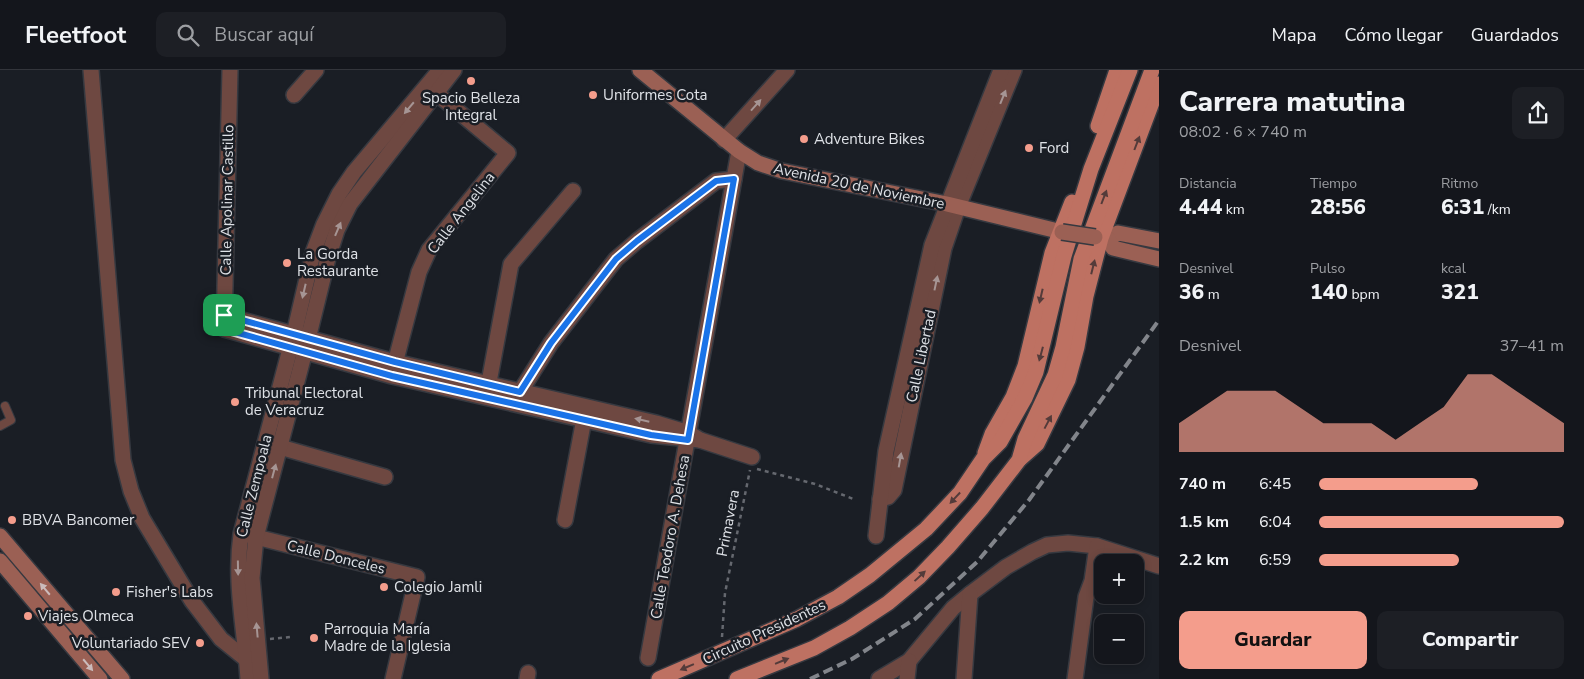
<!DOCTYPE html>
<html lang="es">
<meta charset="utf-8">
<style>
body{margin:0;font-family:"Nunito Sans",sans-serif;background:#1d1f25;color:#f1f3f6;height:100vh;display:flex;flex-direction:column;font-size:19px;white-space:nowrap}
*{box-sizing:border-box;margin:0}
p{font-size:16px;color:#9d9fa3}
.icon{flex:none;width:28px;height:28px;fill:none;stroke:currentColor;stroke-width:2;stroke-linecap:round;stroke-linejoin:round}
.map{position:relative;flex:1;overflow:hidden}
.sheet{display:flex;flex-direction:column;background:#14161c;width:425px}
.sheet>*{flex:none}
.fabs{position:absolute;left:1094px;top:484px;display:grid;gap:10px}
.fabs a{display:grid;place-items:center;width:50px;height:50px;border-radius:10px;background:#14161c;box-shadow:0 2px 8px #0003,0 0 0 1px #33353b;font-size:25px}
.pin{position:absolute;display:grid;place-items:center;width:42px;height:42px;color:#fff;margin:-21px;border-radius:10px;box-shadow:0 2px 8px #0006}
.round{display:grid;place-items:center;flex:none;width:52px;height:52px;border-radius:10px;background:#1d1f25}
.headline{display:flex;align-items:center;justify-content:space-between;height:85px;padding:0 20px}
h1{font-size:28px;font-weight:800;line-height:38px}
.metrics{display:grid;grid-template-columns:repeat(3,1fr);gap:8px;height:85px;padding:5px 20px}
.metrics div{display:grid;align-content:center}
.metrics b{font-size:21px;font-weight:800}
.metrics small{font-size:14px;font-weight:400}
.metrics p{font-size:14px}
.chart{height:140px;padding:10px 20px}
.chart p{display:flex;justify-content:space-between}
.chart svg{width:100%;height:90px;margin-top:5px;fill:#f49d8c;opacity:.7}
.cta{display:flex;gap:10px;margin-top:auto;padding:10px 20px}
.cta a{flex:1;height:58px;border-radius:10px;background:#f49d8c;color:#111;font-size:20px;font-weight:800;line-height:58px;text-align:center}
.cta a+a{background:#1d1f25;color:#f1f3f6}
ul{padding:0 20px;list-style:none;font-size:16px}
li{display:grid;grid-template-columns:80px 60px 1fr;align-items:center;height:38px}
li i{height:12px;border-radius:6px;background:#f49d8c}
header{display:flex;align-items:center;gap:30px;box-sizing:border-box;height:70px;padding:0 25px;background:#14161c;border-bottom:1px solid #33353b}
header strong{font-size:24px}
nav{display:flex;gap:28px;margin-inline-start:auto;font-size:18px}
.search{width:350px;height:45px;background:#1d1f25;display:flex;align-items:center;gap:12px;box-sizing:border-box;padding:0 18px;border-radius:10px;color:#9d9fa3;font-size:19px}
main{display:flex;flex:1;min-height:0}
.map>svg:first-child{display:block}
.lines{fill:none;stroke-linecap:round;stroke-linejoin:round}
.lane-casing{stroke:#363940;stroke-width:10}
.street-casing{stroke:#363940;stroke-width:18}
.secondary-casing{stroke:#363940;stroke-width:18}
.primary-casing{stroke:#363940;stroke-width:18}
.path{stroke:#65686f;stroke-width:2.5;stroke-dasharray:4 4;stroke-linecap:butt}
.lane{stroke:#6e4841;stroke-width:8}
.street{stroke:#6e4841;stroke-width:15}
.secondary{stroke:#9b6054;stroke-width:15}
.primary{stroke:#be7162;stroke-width:15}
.rail{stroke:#82858b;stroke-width:4;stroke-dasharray:10 5;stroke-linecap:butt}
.secondary-bridge-casing{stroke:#363940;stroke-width:18;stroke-linecap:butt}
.secondary-bridge{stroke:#9b6054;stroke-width:15}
.oneway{fill:#a69594}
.oneway2{fill:#533b3a}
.oneway3{fill:#cbbbbb}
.route-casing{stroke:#fff;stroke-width:10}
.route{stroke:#1a73e8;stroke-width:6}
.poi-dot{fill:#f49d8c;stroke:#1a1e25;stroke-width:2}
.labels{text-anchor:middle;stroke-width:5;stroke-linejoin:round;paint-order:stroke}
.poi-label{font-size:15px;fill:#dfe2e7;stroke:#1a1e25;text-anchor:start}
.street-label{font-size:15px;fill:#dfe2e7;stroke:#1a1e25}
</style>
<header>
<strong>Fleetfoot</strong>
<div class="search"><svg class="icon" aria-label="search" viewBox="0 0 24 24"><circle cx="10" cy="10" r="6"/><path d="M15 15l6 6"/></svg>Buscar aquí</div>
<nav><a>Mapa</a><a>Cómo llegar</a><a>Guardados</a></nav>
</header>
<main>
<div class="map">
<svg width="1159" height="609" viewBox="0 0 1159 609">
<rect width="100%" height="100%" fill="#1a1e25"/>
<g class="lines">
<g class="lane-casing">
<path id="lane" d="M0 356 11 350 5 336"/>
</g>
<g class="street-casing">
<g id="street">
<path d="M91 0 123 390 131 421 142 448 192 531 221 569 247 590H252"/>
<path d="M230 0 224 259 392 306 651 365 700 370"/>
<path d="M294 25 316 0"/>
<path d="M724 70 787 0"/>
<path d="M224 245 395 292 656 353 689 363 700 370 752 387"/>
<path d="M393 301 419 202 429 180 508 83 429 17"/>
<path d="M520 322 551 273 616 189 637 171 716 111 734 109"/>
<path d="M487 323 511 194 573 121"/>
<path d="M280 377 385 407"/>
<path d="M880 429 888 427 894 420 944 178 958 137 1014 0"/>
<path d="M565 450 584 349"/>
<path d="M248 465 417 507 393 609"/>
<path d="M876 466 886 381 932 175 1001 0"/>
<path d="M648 588 739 81"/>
<path d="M248 609C245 560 234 513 241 464L294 264 313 183 324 154 339 124 354 102 440 0"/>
<path d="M261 609 252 508 256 467 305 281 328 188 337 160 350 134 454 0"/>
<path d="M527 609 528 603"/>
<path d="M879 609 909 591 953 538 970 524 1006 497 1032 482 1047 475 1068 473 1097 476 1159 496"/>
<path d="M907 609 909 591"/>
<path d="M964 609 970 524"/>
<path d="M1075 609 1086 527 1092 511 1097 476"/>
</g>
</g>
<g class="secondary-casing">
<g id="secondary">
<path d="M640 0 739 81 758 93 782 101 947 134 1062 162"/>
<path d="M1095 167 1108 169 1118 163 1159 171"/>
<path d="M1108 169 1113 178 1159 189"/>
<path d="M0 466 122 609"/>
<path d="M0 491 100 609"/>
</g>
</g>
<g class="primary-casing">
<g id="primary">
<path d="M1098 56 1117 0"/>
<path d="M985 383 992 364 1013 327 1025 296 1052 183 1072 132"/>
<path d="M1020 389 1037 374 1068 310 1077 277 1086 226 1101 168 1159 14"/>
<path d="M659 609 797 549 838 527 870 505 926 459 960 423 983 389 1000 372 1025 328 1036 302 1064 186 1091 99 1130 0"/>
<path d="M737 609 814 578 850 558 888 533 919 507 948 477 982 438 1019 390 1025 369 1055 305 1063 277 1081 189 1152 0"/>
</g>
</g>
<g class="path">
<path d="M757 399 815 414 856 430"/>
<path d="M722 567 725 523 750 400"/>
<path d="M270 569 290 567"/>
</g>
<use href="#lane" class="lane"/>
<use href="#street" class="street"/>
<use href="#secondary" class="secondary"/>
<use href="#primary" class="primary"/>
<path class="rail" d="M810 609 852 589 915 549 977 492 1029 430 1159 250"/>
<g class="secondary-bridge-casing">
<path id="secondary-bridge" d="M1062 162 1095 167"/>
</g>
<use href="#secondary-bridge" class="secondary-bridge"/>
</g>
<defs><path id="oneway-solid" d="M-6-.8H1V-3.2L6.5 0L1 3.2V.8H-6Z" transform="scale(1.25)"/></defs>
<g class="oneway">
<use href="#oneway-solid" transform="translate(1003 27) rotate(-68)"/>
<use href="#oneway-solid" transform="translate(756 35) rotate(-48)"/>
<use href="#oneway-solid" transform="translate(409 38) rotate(130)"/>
<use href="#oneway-solid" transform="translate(338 159) rotate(-67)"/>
<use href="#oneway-solid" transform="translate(936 213) rotate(-78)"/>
<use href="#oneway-solid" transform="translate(304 221) rotate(103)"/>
<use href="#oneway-solid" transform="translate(642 350) rotate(-167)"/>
<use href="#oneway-solid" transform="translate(900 390) rotate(-80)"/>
<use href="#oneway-solid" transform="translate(274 401) rotate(-75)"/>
<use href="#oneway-solid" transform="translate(238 498) rotate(89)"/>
<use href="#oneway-solid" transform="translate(257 560) rotate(-95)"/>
</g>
<g class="oneway2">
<use href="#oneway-solid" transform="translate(1137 73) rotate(-69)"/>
<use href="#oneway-solid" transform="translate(1104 127) rotate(-69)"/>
<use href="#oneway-solid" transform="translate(1093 197) rotate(-76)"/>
<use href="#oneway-solid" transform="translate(1041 226) rotate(103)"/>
<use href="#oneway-solid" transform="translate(1041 284) rotate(105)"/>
<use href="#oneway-solid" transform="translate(1048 352) rotate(-62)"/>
<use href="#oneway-solid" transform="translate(955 428) rotate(133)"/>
<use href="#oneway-solid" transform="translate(920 506) rotate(-43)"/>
<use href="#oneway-solid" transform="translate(782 591) rotate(-22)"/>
<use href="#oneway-solid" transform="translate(687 597) rotate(157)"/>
</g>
<g class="oneway3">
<use href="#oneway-solid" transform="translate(45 519) rotate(-130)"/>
<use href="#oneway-solid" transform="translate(88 595) rotate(50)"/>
</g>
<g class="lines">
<g class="route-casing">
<path id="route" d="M734 109 688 370 651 365 392 306 224 259V245L395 292 520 322 551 273 616 189 637 171 716 111Z"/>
</g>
<use href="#route" class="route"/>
</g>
<g class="poi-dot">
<circle cx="471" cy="11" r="5"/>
<circle cx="593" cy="25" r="5"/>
<circle cx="804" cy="69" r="5"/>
<circle cx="1029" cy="78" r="5"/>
<circle cx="287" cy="193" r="5"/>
<circle cx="235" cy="332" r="5"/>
<circle cx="12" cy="450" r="5"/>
<circle cx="384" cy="517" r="5"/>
<circle cx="116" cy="522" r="5"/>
<circle cx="28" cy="546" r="5"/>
<circle cx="314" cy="568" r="5"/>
<circle cx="200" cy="573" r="5"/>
</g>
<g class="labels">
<g class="poi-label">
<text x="603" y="30">Uniformes Cota</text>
<text x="471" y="33" text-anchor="middle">Spacio Belleza<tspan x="471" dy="17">Integral</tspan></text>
<text x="814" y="74">Adventure Bikes</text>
<text x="1039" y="83">Ford</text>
<text x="297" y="189">La Gorda<tspan x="297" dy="17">Restaurante</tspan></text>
<text x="245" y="328">Tribunal Electoral<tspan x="245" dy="17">de Veracruz</tspan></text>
<text x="22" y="455">BBVA Bancomer</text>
<text x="394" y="522">Colegio Jamli</text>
<text x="126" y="527">Fisher's Labs</text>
<text x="38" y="551">Viajes Olmeca</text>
<text x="324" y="564">Parroquia María<tspan x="324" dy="17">Madre de la Iglesia</tspan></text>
<text x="190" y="578" text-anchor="end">Voluntariado SEV</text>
</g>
<g class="street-label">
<text transform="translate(859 116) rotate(12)" y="5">Avenida 20 de Noviembre</text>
<text transform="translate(227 130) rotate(-89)" y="5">Calle Apolinar Castillo</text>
<text transform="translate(461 143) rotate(-52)" y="5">Calle Angelina</text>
<text transform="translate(921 286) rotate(-78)" y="5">Calle Libertad</text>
<text transform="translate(254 416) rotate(-76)" y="5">Calle Zempoala</text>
<text transform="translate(728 453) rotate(-79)" y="5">Primavera</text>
<text transform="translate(670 467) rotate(-80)" y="5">Calle Teodoro A. Dehesa</text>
<text transform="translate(336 487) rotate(14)" y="5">Calle Donceles</text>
<text transform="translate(764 562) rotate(-25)" y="5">Circuito Presidentes</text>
</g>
</g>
</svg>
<div class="fabs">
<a>+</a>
<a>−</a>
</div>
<div class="pin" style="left:224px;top:245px;background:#1e9e55"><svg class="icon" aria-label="arrive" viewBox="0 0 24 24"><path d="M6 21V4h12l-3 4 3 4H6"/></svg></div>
</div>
<section class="sheet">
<div class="headline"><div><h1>Carrera matutina</h1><p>08:02 · 6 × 740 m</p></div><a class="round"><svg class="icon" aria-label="share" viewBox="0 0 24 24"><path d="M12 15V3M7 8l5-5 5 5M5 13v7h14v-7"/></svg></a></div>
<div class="metrics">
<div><p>Distancia</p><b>4.44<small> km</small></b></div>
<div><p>Tiempo</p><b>28:56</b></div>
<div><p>Ritmo</p><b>6:31<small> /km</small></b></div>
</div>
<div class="metrics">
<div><p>Desnivel</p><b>36<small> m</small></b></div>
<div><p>Pulso</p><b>140<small> bpm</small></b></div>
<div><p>kcal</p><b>321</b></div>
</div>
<div class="chart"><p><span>Desnivel</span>37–41 m</p>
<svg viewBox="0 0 160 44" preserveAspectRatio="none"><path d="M0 44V30L10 22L20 14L30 14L40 14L50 22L60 30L70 30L80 30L90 38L100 30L110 22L120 6L130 6L140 14L150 22L160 30V44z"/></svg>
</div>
<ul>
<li><b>740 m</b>6:45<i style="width:65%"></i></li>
<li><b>1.5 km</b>6:04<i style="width:100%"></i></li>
<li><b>2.2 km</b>6:59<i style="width:57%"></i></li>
</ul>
<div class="cta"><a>Guardar</a><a>Compartir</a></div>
</section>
</main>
